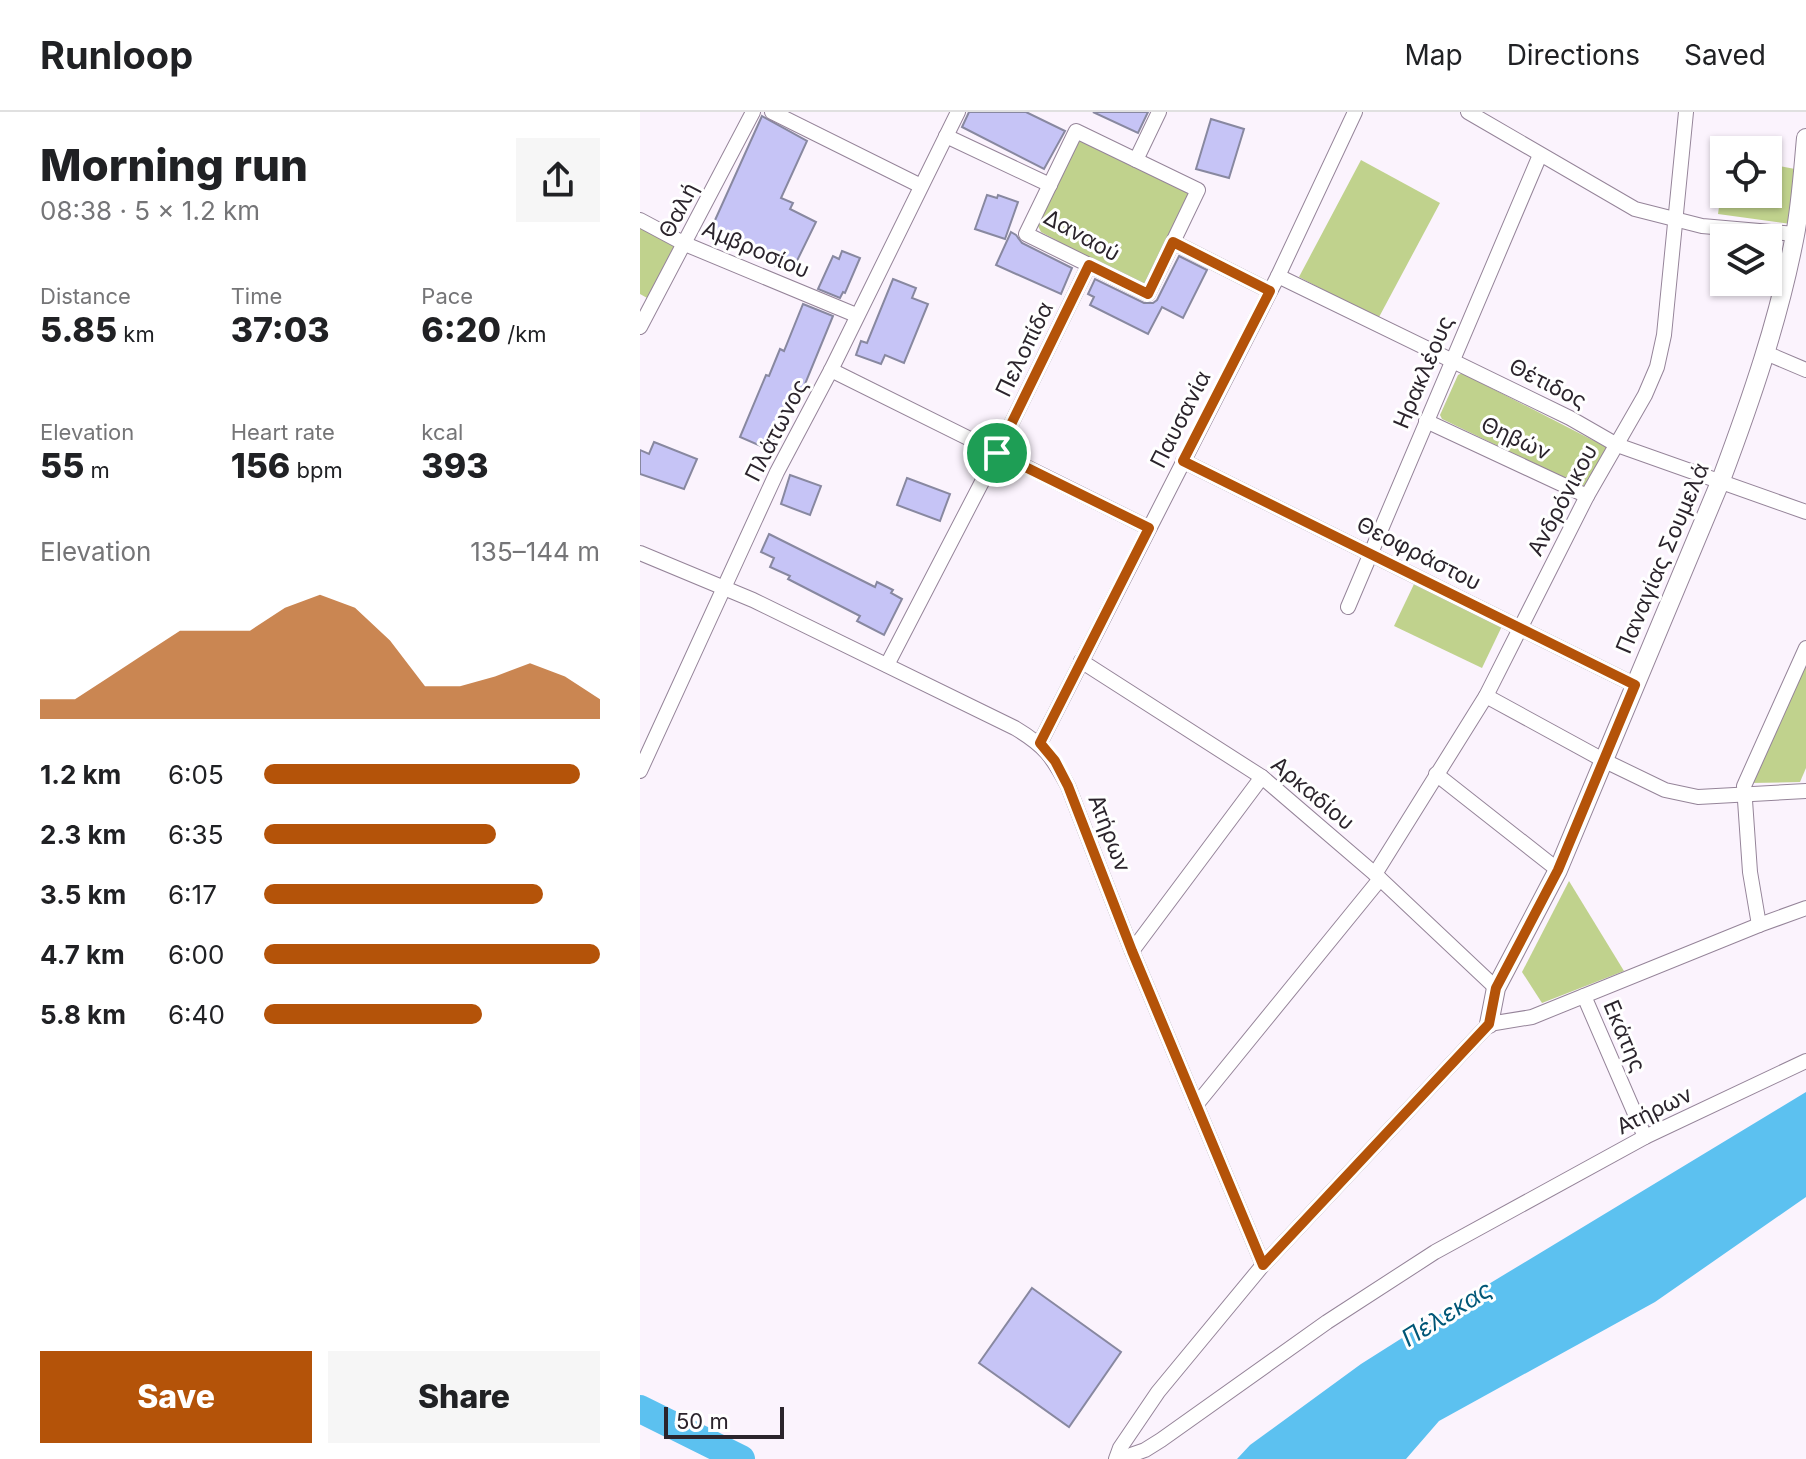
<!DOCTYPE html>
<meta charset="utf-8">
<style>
body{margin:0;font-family:Inter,sans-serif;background:#f6f6f6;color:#202124;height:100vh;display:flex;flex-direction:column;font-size:30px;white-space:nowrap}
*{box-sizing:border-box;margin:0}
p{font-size:26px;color:#757577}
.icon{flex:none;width:44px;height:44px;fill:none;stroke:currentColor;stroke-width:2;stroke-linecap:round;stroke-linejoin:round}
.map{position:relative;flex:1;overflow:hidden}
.panel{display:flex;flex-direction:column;background:#fff;width:640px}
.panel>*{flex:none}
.tools{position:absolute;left:1070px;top:24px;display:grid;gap:16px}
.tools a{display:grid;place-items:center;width:72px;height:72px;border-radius:0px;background:#fff;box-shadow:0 2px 6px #0004;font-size:40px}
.scale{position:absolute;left:24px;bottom:20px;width:120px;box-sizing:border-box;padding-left:8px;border:4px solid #2b242c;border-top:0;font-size:22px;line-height:28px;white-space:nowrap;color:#2b242c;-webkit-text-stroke:6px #fff;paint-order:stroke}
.pin{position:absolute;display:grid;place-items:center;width:68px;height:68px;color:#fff;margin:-34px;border:4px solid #fff;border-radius:50%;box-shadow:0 2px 8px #0007}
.round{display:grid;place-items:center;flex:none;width:84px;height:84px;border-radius:0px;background:#f6f6f6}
.overview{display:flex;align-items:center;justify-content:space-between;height:136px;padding:0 40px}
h1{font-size:44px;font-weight:800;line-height:60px}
.figures{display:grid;grid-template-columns:repeat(3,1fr);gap:12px;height:136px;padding:8px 40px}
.figures div{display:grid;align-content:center}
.figures b{font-size:34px;font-weight:800}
.figures small{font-size:22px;font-weight:400}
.figures p{font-size:22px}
.chart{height:224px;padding:16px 40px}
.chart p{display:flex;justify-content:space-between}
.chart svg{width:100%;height:144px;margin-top:8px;fill:#b45309;opacity:.7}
.action{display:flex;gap:16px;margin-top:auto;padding:16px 40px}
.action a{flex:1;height:92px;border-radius:0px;background:#b45309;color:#fff;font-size:32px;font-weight:800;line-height:92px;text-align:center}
.action a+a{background:#f6f6f6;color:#202124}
ul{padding:0 40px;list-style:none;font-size:26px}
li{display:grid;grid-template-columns:128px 96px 1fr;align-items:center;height:60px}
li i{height:20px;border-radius:10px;background:#b45309}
header{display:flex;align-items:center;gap:48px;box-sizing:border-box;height:112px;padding:0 40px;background:#fff;border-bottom:2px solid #e0e0e0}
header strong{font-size:38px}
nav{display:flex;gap:44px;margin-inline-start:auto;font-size:28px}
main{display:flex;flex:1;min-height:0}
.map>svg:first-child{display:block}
.green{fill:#c0d28d}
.water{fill:#5cc1f0}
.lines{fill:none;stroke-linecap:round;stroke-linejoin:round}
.river{stroke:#5cc1f0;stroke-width:28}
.building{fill:#c6c4f6;stroke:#8888a0;stroke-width:2}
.minor-casing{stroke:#958499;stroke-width:16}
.tertiary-casing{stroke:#958499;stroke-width:20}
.minor{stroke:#fff;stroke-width:14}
.tertiary{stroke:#fff;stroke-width:18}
.route-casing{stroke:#fff;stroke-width:16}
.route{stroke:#b45309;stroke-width:10}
.labels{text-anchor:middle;stroke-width:6;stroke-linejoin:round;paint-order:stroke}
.street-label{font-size:22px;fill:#2b242c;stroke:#fff}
.water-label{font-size:24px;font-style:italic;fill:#005777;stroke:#fff}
</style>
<header>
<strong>Runloop</strong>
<nav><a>Map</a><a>Directions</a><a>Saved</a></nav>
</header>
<main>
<section class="panel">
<div class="overview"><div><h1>Morning run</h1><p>08:38 · 5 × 1.2 km</p></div><a class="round"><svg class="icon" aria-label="share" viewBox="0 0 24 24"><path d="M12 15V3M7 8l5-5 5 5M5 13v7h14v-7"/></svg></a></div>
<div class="figures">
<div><p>Distance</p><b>5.85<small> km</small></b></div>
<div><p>Time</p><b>37:03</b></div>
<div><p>Pace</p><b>6:20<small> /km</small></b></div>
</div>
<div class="figures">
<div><p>Elevation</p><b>55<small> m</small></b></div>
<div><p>Heart rate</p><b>156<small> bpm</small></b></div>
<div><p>kcal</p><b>393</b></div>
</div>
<div class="chart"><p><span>Elevation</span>135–144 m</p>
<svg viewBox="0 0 160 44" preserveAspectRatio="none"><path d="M0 44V38L10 38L20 31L30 24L40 17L50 17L60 17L70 10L80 6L90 10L100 20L110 34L120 34L130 31L140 27L150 31L160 38V44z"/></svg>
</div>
<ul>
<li><b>1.2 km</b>6:05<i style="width:94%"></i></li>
<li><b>2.3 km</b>6:35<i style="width:69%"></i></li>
<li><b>3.5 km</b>6:17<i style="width:83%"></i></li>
<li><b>4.7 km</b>6:00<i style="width:100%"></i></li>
<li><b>5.8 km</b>6:40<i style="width:65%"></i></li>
</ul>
<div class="action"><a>Save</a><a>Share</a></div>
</section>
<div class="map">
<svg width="1166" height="1347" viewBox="0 0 1166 1347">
<rect width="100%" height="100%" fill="#fbf3fd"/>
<g class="green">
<path d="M445 28 547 78 549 86 507 172 499 173 401 120 397 112 436 31Z"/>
<path d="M721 48 800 91 738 207 659 165Z"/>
<path d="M1128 52 1155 57 1151 112 1078 102 1084 59V82H1128Z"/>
<path d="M0 115 38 134 9 187 0 182Z"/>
<path d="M822 261 966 335 967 341 950 373 943 375 802 307 800 303 818 263Z"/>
<path d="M775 470 863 512 842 556 754 514Z"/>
<path d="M1166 550V656L1160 670 1110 671Z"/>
<path d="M929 769 984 859 902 891 882 860Z"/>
</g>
<path class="water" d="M1166 980V1085L1015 1190 799 1309 766 1347H597L610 1333 721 1252 819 1190Z"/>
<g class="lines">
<path class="river" d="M0 1297 101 1347"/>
</g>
<g class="building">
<path d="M329 0H386L425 19 404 57 322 15Z"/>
<path d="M453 0H508L498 21Z"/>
<path d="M122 4 167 29 141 86 153 91 150 97 176 110 151 161 132 152 135 145 71 117Z"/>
<path d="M571 7 604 17 589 66 556 57Z"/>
<path d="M347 83 357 86 358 83 378 90 365 127 335 117Z"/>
<path d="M371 120 376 123 382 131 432 156 421 182 356 153Z"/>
<path d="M202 139 220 146 205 181 203 180 200 186 178 177 193 144 199 147Z"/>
<path d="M539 144 567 158 543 206 522 195 508 222 450 193 454 185 448 182 455 167 504 191H513L517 188Z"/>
<path d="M253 167 276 176 272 186 288 192 264 251 245 243 241 252 216 243 221 229 227 231Z"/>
<path d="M163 192 193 204 156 294 149 291 130 338 100 325 126 263 129 264 140 237 144 239Z"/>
<path d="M14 330 57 347 44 377 0 362V338L9 342Z"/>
<path d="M150 363 181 374 170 403 141 392Z"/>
<path d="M267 366 310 382 300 409 257 393Z"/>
<path d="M129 422 235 475 237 470 253 478 251 481 262 487 244 523 217 509 220 504 148 467 150 464 130 455 134 446 121 440Z"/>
<path d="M392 1176 481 1240 429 1315 339 1251Z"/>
</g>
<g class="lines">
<g class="minor-casing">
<g id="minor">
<path d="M132 0 281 74"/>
<path d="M828 0 995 97 1062 114 1155 122"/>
<path d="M436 19 558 78 508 182 386 122Z"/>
<path d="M306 24 410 73"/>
<path d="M496 48 519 0"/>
<path d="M0 108 45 132 216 203"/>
<path d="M533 130 630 179"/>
<path d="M638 164 930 306 977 333 1166 400"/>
<path d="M0 215 113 0"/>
<path d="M1126 241 1166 258"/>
<path d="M191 258 509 416"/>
<path d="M786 309 947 384"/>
<path d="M543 349 995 573"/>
<path d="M0 441 113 488 375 616C405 634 412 644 428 674L492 839 623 1153"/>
<path d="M708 495 900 43"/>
<path d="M441 549 622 665 735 762 856 876"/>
<path d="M247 553 357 341 449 153"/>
<path d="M846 584 965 649 1025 678 1058 685 1166 679"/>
<path d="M400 631 638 164 715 0"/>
<path d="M0 659 137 360 191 258 318 0"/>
<path d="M796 662 918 758"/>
<path d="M735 762 846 584 947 384 1005 283 1017 255 1024 223 1046 0"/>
<path d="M1119 813 1110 760 1104 674 1166 536"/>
<path d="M492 839 622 665"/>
<path d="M944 884 1005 1025"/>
<path d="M556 993 740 767"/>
<path d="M476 1347 480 1336 518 1280 623 1153 849 912 892 905 1119 813 1166 796"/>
<path d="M479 1347 505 1338 521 1328 687 1210 795 1140 1005 1025 1166 949"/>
</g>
</g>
<g class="tertiary-casing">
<path id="tertiary" d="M849 912 856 876 918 758 1081 368C1111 288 1139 207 1155 123 1161 91 1163 58 1166 26"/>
</g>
<use href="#minor" class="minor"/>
<use href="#tertiary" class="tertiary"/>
</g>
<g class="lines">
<g class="route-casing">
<path id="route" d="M533 130 630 179 543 349 995 573 918 758 856 876 849 912 623 1153 492 839 428 674 415 649 400 631 509 416 357 341 449 153 508 182Z"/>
</g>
<use href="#route" class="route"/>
</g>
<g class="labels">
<g class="street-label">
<text transform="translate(38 98) rotate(-63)" y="8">Θαλή</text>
<text transform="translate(442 123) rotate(29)" y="8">Δαναού</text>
<text transform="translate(116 137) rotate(23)" y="8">Αμβροσίου</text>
<text transform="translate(384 237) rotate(-64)" y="8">Πελοπίδα</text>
<text transform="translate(783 260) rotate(-67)" y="8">Ηρακλέους</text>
<text transform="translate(908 271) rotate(27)" y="8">Θέτιδος</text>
<text transform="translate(540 307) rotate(-63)" y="8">Παυσανία</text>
<text transform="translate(136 318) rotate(-63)" y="8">Πλάτωνος</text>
<text transform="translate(876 326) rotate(25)" y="8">Θηβών</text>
<text transform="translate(922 388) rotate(-62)" y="8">Ανδρόνικου</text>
<text transform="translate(779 441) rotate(27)" y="8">Θεοφράστου</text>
<text transform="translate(1022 446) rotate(-67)" y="8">Παναγίας Σουμελά</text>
<text transform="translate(673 681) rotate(40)" y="8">Αρκαδίου</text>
<text transform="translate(470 721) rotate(69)" y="8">Ατήρων</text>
<text transform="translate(985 924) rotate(67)" y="8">Εκάτης</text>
<text transform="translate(1014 998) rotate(-26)" y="8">Ατήρων</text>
</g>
<g class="water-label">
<text transform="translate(807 1202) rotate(-32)" y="8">Πέλεκας</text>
</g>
</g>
</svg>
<div class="tools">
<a><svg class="icon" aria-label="locate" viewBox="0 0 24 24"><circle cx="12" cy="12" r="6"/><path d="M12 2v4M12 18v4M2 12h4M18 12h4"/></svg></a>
<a><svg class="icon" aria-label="layers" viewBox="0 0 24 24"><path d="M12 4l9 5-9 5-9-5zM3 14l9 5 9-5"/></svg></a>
</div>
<div class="scale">50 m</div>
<div class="pin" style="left:357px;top:341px;background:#1e9e55"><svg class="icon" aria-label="arrive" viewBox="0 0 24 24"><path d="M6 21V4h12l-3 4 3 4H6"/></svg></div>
</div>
</main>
